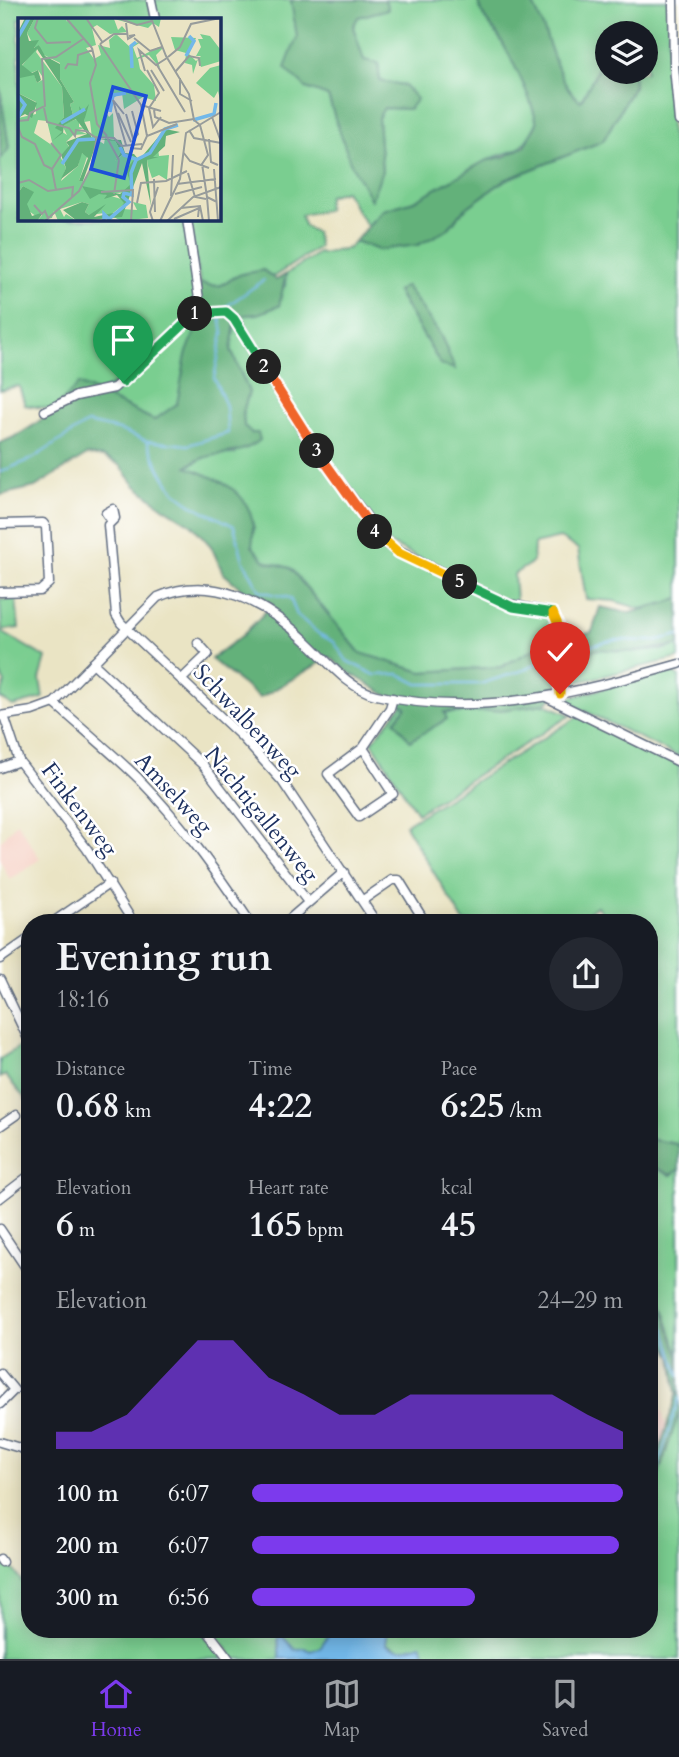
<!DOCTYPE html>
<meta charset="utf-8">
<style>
body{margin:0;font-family:Cardo,serif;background:#242831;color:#f1f3f6;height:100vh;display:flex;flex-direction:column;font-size:26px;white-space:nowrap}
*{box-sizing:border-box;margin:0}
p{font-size:23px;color:#9ea1a6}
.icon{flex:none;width:38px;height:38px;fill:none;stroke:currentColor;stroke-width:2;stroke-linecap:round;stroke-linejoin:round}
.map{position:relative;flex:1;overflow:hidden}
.drawer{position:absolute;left:21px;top:914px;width:637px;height:724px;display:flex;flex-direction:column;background:#171b24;border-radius:28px;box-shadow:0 4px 18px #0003}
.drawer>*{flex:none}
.tools{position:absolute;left:595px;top:21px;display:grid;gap:14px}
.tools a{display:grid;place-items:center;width:63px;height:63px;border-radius:50%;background:#171b24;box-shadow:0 4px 18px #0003;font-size:35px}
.pin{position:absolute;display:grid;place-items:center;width:60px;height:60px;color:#fff;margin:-72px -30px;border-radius:50% 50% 50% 0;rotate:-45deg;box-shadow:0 0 7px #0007}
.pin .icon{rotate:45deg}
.km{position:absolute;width:35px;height:35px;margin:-18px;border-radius:50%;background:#222;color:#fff;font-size:19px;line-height:35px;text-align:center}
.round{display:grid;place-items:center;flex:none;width:74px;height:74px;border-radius:37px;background:#242831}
.overview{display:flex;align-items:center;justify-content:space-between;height:119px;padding:0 35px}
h1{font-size:38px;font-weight:800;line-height:52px}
.figures{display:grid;grid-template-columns:repeat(3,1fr);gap:10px;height:119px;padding:7px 35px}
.figures div{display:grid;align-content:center}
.figures b{font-size:35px;font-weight:800}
.figures small{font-size:19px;font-weight:400}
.figures p{font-size:19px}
.chart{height:196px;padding:14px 35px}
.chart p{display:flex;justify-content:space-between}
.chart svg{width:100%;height:126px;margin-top:7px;fill:#7c3aed;opacity:.7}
ul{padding:0 35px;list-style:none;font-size:23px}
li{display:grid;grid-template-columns:112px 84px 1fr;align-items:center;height:52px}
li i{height:18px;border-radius:9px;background:#7c3aed}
.tab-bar{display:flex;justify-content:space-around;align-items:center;height:98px;border-top:2px solid #363941;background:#171b24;font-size:19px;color:#9ea1a6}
.tab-bar a{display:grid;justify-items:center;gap:4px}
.tab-bar .current{color:#7c3aed}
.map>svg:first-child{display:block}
.built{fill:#f6d1c5}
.green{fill:#7ace90;stroke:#4a7e77;stroke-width:2;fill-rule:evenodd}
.forest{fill:#63b17a;stroke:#3f706c;stroke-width:2}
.water{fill:#72b8e9;stroke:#4674a4;stroke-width:2}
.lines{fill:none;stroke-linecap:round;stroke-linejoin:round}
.stream{stroke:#72b8e9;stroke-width:2}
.street-casing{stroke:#636e82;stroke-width:11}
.street{stroke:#fff;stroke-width:8}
.split-1-casing{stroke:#fff;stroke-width:14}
.split-2-casing{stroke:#fff;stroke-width:14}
.split-3-casing{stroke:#fff;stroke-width:14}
.split-4-casing{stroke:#fff;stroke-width:14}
.split-5-casing{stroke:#fff;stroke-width:14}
.split-6-casing{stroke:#fff;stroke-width:14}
.split-7-casing{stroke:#fff;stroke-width:14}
.split-1{stroke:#22a559;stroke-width:9}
.split-2{stroke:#22a559;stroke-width:9}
.split-3{stroke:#f0652b;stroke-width:9}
.split-4{stroke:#f0652b;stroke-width:9}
.split-5{stroke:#f5b400;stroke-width:9}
.split-6{stroke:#22a559;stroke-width:9}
.split-7{stroke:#f5b400;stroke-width:9}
.labels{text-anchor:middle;stroke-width:5;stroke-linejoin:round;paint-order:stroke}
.street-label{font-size:23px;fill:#1b2f5e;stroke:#fff}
.inset-river{fill:none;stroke:#72b8e9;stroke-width:3.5}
.inset-road{fill:none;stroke:#979c9b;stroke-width:2}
.view{fill:#1d4ed8;fill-opacity:0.15;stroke:#1d4ed8;stroke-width:3.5}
.inset-edge{fill:none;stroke:#1b2f5e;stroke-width:3.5}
</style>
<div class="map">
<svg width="679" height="1659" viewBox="0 0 679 1659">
<rect width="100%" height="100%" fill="#fff"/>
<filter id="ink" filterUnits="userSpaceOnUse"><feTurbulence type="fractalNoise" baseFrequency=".0143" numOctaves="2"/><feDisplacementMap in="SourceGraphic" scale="14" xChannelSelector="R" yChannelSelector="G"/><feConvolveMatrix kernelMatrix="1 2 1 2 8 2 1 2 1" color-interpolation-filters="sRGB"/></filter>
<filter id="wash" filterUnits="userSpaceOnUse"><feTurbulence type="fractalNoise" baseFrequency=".00686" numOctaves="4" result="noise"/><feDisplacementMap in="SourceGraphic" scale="28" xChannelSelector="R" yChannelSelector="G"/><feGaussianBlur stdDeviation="1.57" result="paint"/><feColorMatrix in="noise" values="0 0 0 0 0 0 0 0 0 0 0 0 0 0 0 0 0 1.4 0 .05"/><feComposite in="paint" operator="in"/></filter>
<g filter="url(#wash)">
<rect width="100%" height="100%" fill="#eae4c4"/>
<g class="built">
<path d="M17 822 40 859 10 880 0 860V842Z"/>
<path d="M661 1408 667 1430 649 1482V1412Z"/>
</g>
<g class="green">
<path d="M0 0H149L153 19H19V219H184C189 247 205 291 189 317L122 382 55 410 25 405 19 386 0 390V160L9 148 0 89Z"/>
<path d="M153 0H291L306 88 328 96 337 125 371 200 382 171 378 118 383 108 409 109 404 85 380 81 378 63 364 61 353 27 358 17 388 9 385 0H478C480 18 493 26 502 42 517 67 530 95 537 123 516 162 515 145 484 162 462 174 440 187 418 199 394 211 388 204 367 226L345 191 328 196 327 210 301 215 304 225 316 233 319 247 273 277 263 270C256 273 253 271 246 273 225 277 229 292 200 283L189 219H219V19H158Z"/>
<path d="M530 0H668L670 125 679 176V599L641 609 614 601 586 599 578 549 560 538 534 544 533 562 514 574 516 602 505 601 389 543 310 437 236 316 257 314 285 286 286 274 320 252 321 254 349 248 355 241 365 245 447 230 465 209 505 180 603 141 634 86 633 72H646V33H607V51L581 102C554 84 549 27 530 0ZM406 286 441 336 454 368 441 365 397 292Z"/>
<path d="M194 320 196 329 177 404 154 421 101 394Z"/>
<path d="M235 324 308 443 386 548 503 606 550 616 557 629 556 645 540 646 501 667 422 672 360 653 290 568 264 561 251 546 254 528 249 511 187 467 209 455 235 454 251 433 244 426 243 412 249 392 231 350Z"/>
<path d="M16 599 19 628 2 630 0 600Z"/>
<path d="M0 631 46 658 40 679 43 698 13 706 0 698 5 683 0 674Z"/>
<path d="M679 645V658L565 685 564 659 598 649 662 650Z"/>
<path d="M658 673H673L679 677V757L562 700Z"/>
<path d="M545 704 571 715 417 813 372 742 402 705C432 721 511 709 545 704Z"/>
<path d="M579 716 679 765V1148L676 1144 649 1139V922H608L597 906 589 912 594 922H464L405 825Z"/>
<path d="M29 1041 30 1043V1104L5 1075 0 1078V1059Z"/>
<path d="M649 1165 671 1175 679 1169V1357L649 1266Z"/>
<path d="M679 1412V1659H428L421 1645 401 1650 386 1644 388 1629H649V1503Z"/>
<path d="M9 1564 30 1592V1629H200L223 1659H0V1568Z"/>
<path d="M212 1629H332L320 1648 310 1651 305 1648 295 1650 282 1636 278 1637 280 1659H235Z"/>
</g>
<g class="forest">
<path d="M291 0H385L388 9 358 17 353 27 364 60 378 63 380 81 404 85 417 99 409 109 384 108 378 118 382 171 371 200 350 162 328 96 306 88 285 68 297 37Z"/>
<path d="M478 0H530C549 27 554 84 581 101L607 51V72H633L634 85 603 141 505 180 465 209 447 230 418 245 378 250 355 241 383 210 414 201 485 161 506 156 525 146 537 123C530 95 516 67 502 42 494 26 480 18 478 0Z"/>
<path d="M0 89 9 148 0 160Z"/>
<path d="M263 270 276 280 286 274 279 306 257 314 236 316 231 350 249 392 243 412 244 426 251 433H258L260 440C236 460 209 448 187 467 227 482 260 496 252 546L265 561 290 568 360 653 422 672 501 667 540 646 556 645 558 692 545 704 493 711 444 712 447 719 410 741 395 721 406 707 345 670 330 657 260 698 211 659 243 635 273 604 244 591 223 573 211 546 192 525 163 507 135 485 120 465 104 457 87 455 35 487 0 495V443C33 431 55 409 79 384L154 420 177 404 186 355 196 329 194 320 200 283C229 292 225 277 246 273 253 271 256 273 263 270Z"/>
<path d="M406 286 441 336 455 369 441 365 397 291Z"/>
<path d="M679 599V645L634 652 598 649 564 659 563 642 592 632 600 607 630 613Z"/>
<path d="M649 1139 676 1144 679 1148V1169L671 1175 649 1165Z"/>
<path d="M649 1266 679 1357V1412L649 1503V1482L677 1394 672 1357 649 1312Z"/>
</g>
<path class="water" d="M332 1629H388L386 1644C397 1653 408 1648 421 1644L428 1659H280L278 1637 282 1636 295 1650 305 1648 310 1651 320 1648Z"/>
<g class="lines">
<g class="stream">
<path d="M224 308 264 280"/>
<path d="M148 441 188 445 228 433 226 406 214 378 223 333 220 316"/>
<path d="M0 472 32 459 87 423 119 430 147 441C172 501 179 498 234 526L243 560 260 591 290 598 297 615 319 634 334 642 347 661 375 675 399 674 418 684H480L524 670 558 653"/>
<path d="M563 652 615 640 654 641 679 635"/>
<path d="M649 1277 679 1376"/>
<path d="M649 1496 679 1398"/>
</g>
</g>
</g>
<g filter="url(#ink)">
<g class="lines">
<g class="street-casing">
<g id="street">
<path d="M151 0 155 19"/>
<path d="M673 0 674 66 679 121"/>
<path d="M187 219 199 299 196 313"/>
<path d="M196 313 226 312 235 319 310 442 388 545 504 603 552 613 560 629V694"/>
<path d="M45 411 76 396 114 388 196 313"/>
<path d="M111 520 106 513 113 509 115 518 108 525 116 615 121 623 241 736 282 781 376 922"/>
<path d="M0 524 43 523 46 527 49 583 40 591 0 592"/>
<path d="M93 663 203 765 308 902"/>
<path d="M182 679 208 654 198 643"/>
<path d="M546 697 679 762"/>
<path d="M54 703C82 728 111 752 138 778 181 822 216 871 250 922"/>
<path d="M0 716 32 711 54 703 158 597C212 573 265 603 305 640 327 660 347 688 376 695 479 719 580 692 679 664"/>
<path d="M4 716 19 761 87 849 133 922"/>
<path d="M363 748 328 774 359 817 393 794 363 748 390 708 393 698"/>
<path d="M0 768 19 761"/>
<path d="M363 900 392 880H399L425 922"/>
<path d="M53 922 110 883"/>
<path d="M286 922 344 872"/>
<path d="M0 959 30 938"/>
<path d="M0 980 30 1043"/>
<path d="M0 1126 16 1115"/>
<path d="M0 1198 30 1175"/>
<path d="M0 1229 30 1274"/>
<path d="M0 1373 14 1390 0 1404"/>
<path d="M0 1442 30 1451"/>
<path d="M0 1559 2 1562"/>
<path d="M206 1629 229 1659"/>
</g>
</g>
<use href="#street" class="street"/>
</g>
</g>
<g class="lines" filter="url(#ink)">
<g class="split-1-casing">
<path id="split-1" d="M123 382 195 314"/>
</g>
<g class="split-2-casing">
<path id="split-2" d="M195 314 226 312 234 319 264 367"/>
</g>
<g class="split-3-casing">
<path id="split-3" d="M264 367 317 451"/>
</g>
<g class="split-4-casing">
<path id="split-4" d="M317 451 375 532"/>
</g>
<g class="split-5-casing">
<path id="split-5" d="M375 532 399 553 460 582"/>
</g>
<g class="split-6-casing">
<path id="split-6" d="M460 582 513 607 553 613"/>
</g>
<g class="split-7-casing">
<path id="split-7" d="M553 613 560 629V694"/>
</g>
<use href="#split-1" class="split-1"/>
<use href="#split-2" class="split-2"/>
<use href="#split-3" class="split-3"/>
<use href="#split-4" class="split-4"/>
<use href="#split-5" class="split-5"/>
<use href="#split-6" class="split-6"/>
<use href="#split-7" class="split-7"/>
</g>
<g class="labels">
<g class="street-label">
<text transform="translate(248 721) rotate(47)" y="8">Schwalbenweg</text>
<text transform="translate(174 793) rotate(47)" y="8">Amselweg</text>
<text transform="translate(80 809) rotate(53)" y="8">Finkenweg</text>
<text transform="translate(262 814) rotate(51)" y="8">Nachtigallenweg</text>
</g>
</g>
<g transform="translate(18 18)">
<rect width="203" height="203" fill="#eae4c4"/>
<path d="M17 0H48L49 4 50 0H143L141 9 135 5 130 10 96 1 100 12 104 8 109 14 92 16 79 7 74 10 78 27 68 30 76 41 83 37 80 27 92 30 91 22 98 16 113 30 117 25 123 24 115 29 119 40 141 29 145 30 138 37 142 50 131 37 120 41 122 51 136 67 138 83 125 79 106 91 104 75 91 82 88 94 91 99 95 95 96 120H74L72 103 66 104 67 92 55 97 52 86 56 84 42 61V45L24 36 21 27 18 34 44 69 46 99 38 110 49 117 44 107 61 100V109L67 110 59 112 69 116 55 117 48 124 51 129 42 138 48 150 43 163 60 148 63 135 70 136 61 163H66L74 150 78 121 86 126 87 120 97 123 103 134 97 143 104 137 118 140 108 152 113 162 111 174 86 176 110 183 90 199 87 195 71 197 67 194 71 186 64 184 42 191 46 199 48 196 59 203H40L36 193 34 200 19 203 28 193 19 199 11 193 8 186 15 174 5 168 0 175V100L18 96V84L0 75V56H16L19 65 26 61 20 52 13 55 4 48 17 30 9 15ZM20 102 29 103 35 128 16 115ZM182 16 192 18 202 31 203 43 183 49 180 41 175 56 174 47 167 45 168 35 157 32 153 19 178 20 171 36 178 43 183 38H178L183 29 180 21H185ZM203 47V86L200 73 196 80 178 65 192 50ZM140 131 141 138 151 137 149 162 141 157 134 160 130 148 129 142ZM115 184 128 187 130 200 103 203 94 198 104 197V191L119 192Z" fill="#7ace90" fill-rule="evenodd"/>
<path d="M7 0H17L9 15 11 23 21 22 16 30 21 27 27 38 42 46V61L56 84 52 86 55 97 62 95 61 88 65 94 71 86 66 103 74 120 103 122 107 135 116 136 121 142 147 111 162 114 148 118 147 128 135 139H141L129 142 133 188 124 145 104 199 59 203 45 192 64 184 71 186 67 194 71 197 88 186 76 199 100 194 106 185 99 177 86 181 89 177 81 176 72 181 64 168 102 176 113 166 108 152 117 140 104 137 97 143 103 134 97 123 80 121 65 163H61L70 140 64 135 60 148 43 161 48 150 43 137 51 128 48 124 69 116 58 101 46 107 45 115 34 123 44 114 37 110 46 99 44 69 19 31 4 47 14 55 20 52 23 62 19 65 16 57 2 60 0 56V14ZM0 75 19 85 14 100 7 96 0 100ZM5 168 16 174 9 186 14 198 26 194 19 203H0V175Z" fill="#63b17a"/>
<path class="inset-river" d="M0 19 11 0M168 38 176 23 171 18M114 50 113 28 118 24M0 78 7 87 0 99M92 94 95 77 108 75M175 102 196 96 198 85M43 105 67 91M102 129 106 137 120 142M44 146 60 122 77 121M86 203V196L91 201 111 184 105 179 106 175 114 177 113 155 118 142 132 135 147 111 160 107"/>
<path class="inset-road" d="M20 0 17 10 29 25 53 24M48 0 74 30M68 0 85 25M100 0 119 7 134 3M133 0 148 38 171 76 176 102 182 107M108 5 110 21 117 17 111 18M116 20 132 33 144 29M82 26 123 87 143 93M82 26 96 16H110M74 30 78 47 72 65 79 106 89 118M150 39 162 29 173 6 202 0M139 47 167 94M47 51 50 46 59 47 60 37 75 32M129 52 141 75 131 90M133 52 146 73M127 53 121 32 138 47 149 40M158 53 171 38 181 40 182 48M162 60V76L174 83M123 87 129 118M26 90 29 104 51 110 57 118 58 112 68 113 77 119 96 120 104 128 124 126M131 90 135 109 143 99M136 92 137 99 151 105 176 101M114 93 120 116 115 122M100 95 113 124M106 96 95 82 108 127M108 96 116 124M194 99 203 124M0 103 10 102 12 95 27 88 24 41 38 39 65 21M182 107 190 137 184 146 189 179 199 184M0 109 4 119 17 126 26 147 34 151M171 112 176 120 203 125M88 118 101 142M191 121 193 144 200 147M33 125 43 137 34 151M112 130 123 131 129 118 159 106M165 134 172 143 191 150M34 151 38 172M196 151 200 203M170 155 177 179 188 181M136 161 137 194M0 165 11 162 30 173 37 172M159 166 198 161M37 172 55 169 54 179M83 174 115 172 113 203M96 176 101 142M157 176 184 169M153 178 155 137M189 179 191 203M119 185 123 165 148 163 169 153M16 187 24 196 27 193 30 200M163 190 182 188 185 203M156 201 181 190 180 199M27 203 61 173 73 150 79 119M135 203 132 194 140 169M142 203 162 161 168 115 203 94M149 203 175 179 203 169"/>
<path class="view" d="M95 69 128 78 106 160 73 151Z"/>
<rect width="203" height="203" class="inset-edge"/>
</g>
</svg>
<div class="tools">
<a><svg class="icon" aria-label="layers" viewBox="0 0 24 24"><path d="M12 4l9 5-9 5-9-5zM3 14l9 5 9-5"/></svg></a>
</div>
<div class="pin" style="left:123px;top:382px;background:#1e9e55"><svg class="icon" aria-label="arrive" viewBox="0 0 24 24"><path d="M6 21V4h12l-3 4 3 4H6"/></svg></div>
<div class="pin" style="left:560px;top:694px;background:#d93025"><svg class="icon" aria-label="check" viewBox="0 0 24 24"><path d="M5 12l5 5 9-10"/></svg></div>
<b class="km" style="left:195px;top:314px">1</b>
<b class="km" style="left:264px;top:367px">2</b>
<b class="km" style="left:317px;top:451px">3</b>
<b class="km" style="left:375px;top:532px">4</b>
<b class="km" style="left:460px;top:582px">5</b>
<section class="drawer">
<div class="overview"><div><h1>Evening run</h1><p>18:16</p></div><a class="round"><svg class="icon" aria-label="share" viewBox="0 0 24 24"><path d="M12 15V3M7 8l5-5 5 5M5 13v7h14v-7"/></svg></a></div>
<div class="figures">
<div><p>Distance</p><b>0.68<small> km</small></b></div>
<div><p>Time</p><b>4:22</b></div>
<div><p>Pace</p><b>6:25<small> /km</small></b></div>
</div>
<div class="figures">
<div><p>Elevation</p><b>6<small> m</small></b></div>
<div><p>Heart rate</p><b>165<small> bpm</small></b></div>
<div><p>kcal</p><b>45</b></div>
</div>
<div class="chart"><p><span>Elevation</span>24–29 m</p>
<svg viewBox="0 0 160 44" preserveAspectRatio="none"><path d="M0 44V38L10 38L20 32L30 19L40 6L50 6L60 19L70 25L80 32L90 32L100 25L110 25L120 25L130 25L140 25L150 32L160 38V44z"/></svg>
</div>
<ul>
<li><b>100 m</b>6:07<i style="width:100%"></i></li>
<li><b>200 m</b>6:07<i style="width:99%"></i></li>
<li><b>300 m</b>6:56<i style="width:60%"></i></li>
</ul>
</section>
</div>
<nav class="tab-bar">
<a class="current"><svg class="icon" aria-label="home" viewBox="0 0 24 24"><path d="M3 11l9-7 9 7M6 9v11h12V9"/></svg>Home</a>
<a><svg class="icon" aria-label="map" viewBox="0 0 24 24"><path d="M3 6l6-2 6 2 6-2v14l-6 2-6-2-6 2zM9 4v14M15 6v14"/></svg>Map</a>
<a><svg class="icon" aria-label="saved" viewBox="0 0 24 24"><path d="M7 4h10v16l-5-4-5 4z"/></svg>Saved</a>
</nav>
